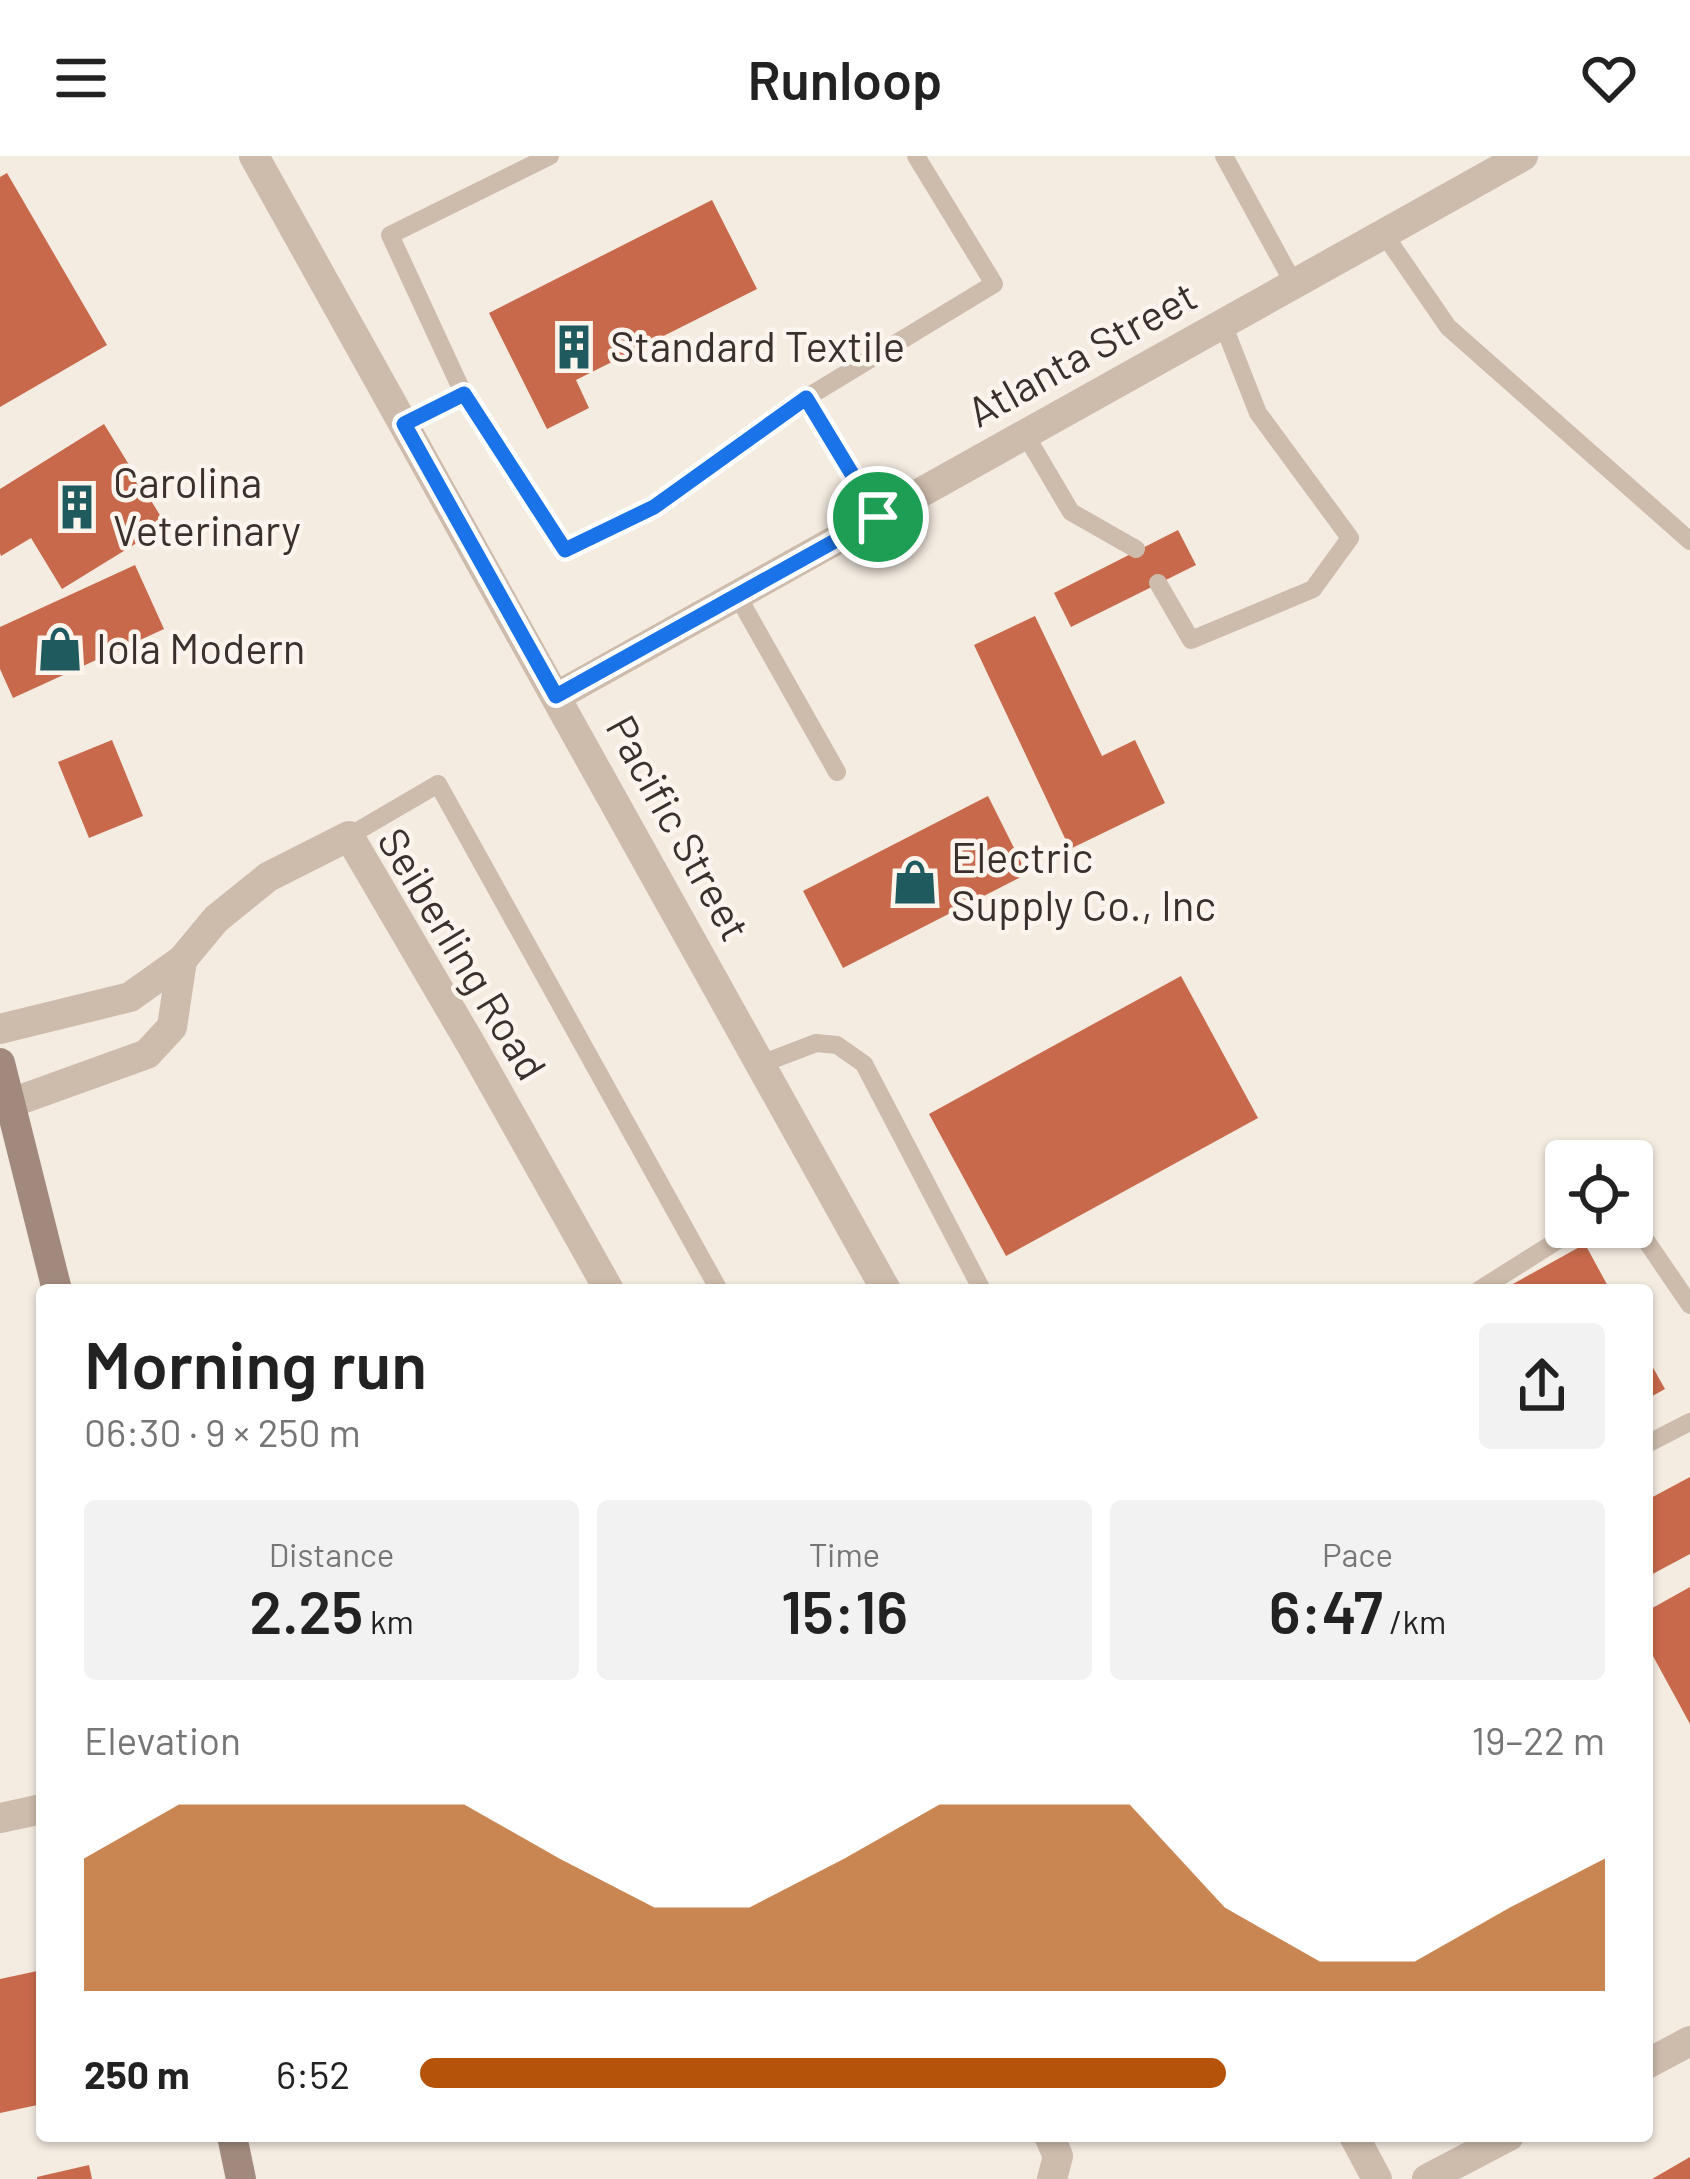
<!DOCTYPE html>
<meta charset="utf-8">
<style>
body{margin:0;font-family:Barlow,sans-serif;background:#f2f2f2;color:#222;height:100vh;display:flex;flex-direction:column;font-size:45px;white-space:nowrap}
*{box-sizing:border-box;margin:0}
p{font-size:39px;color:#767676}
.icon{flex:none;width:66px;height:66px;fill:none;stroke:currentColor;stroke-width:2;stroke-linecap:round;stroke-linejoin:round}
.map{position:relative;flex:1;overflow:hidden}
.side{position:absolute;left:36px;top:1128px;width:1617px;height:858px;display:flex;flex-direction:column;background:#fff;border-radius:12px;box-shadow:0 3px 9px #0004}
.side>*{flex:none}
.fabs{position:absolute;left:1545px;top:984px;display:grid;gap:24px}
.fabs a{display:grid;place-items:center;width:108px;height:108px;border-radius:12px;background:#fff;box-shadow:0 3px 9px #0004;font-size:60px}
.pin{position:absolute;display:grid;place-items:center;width:102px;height:102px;color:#fff;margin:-51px;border:6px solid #fff;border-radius:50%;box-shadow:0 3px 12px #0007}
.round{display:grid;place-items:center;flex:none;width:126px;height:126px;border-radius:12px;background:#f2f2f2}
.overview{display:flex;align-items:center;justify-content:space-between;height:204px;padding:0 48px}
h1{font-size:66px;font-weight:600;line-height:90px}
.figures{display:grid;grid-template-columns:repeat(3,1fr);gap:18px;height:204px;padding:12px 48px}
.figures div{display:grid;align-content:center;border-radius:12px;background:#f2f2f2;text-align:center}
.figures b{font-size:60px;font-weight:600}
.figures small{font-size:33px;font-weight:400}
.figures p{font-size:33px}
.chart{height:336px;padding:24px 48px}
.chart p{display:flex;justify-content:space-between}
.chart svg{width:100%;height:216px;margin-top:12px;fill:#b45309;opacity:.7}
ul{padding:0 48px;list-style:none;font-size:39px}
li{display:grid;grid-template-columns:192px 144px 1fr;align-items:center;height:90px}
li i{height:30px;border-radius:15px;background:#b45309}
header{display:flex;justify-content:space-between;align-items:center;height:156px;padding:0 48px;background:#fff;font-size:54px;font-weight:600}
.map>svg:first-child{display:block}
.building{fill:#c8694b}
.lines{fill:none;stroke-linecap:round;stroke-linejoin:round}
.service{stroke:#cdbbac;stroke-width:18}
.minor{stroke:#cdbbac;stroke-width:30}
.secondary{stroke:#a18a7d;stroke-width:30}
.route-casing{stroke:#fff;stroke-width:24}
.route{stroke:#1a73e8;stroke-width:15}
.labels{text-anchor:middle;stroke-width:9;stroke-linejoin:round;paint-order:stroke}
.poi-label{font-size:42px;fill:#3b302b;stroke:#fbf5ee;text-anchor:start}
.street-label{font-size:42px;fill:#3b302b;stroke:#fbf5ee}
</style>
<header><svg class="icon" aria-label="menu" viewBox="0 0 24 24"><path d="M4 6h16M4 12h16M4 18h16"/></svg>Runloop<svg class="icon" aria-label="heart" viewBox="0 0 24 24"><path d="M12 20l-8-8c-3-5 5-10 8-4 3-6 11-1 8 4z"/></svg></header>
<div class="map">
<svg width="1690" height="2023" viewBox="0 0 1690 2023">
<rect width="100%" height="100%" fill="#f4ebe1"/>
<g class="building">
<path d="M7 17 107 189 0 251V21Z"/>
<path d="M712 44 757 133 576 224 589 252 547 273 489 157Z"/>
<path d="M104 268 166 369 62 433 31 382 1 400 0 397V333Z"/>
<path d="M1178 374 1196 409 1071 471 1054 437Z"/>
<path d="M135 409 164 473 13 542 0 513V471Z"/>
<path d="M1035 460 1102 600 1135 584 1165 647 1070 693 974 489Z"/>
<path d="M112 584 143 660 89 682 58 606Z"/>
<path d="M988 640 1027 718 843 812 803 735Z"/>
<path d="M1181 820 1258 962 1006 1100 929 958Z"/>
<path d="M1585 1088 1610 1134H1502Z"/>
<path d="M1647 1201 1665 1233 1647 1243Z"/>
<path d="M1690 1321V1398L1647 1421V1344Z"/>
<path d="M1690 1431V1568L1647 1489V1455Z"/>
<path d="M42 1814V1948L0 1957V1823Z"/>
<path d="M1690 2001V2023H1652Z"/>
<path d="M89 2009 92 2023H37V2021Z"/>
</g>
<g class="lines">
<g class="service">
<path d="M1224 0 1294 128"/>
<path d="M1384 78 1448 171 1690 385"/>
<path d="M464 239 565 394 654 351 806 242"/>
<path d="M404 269 464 239 390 79 550 0"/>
<path d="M1025 278 1071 356 1136 393"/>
<path d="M878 361 806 242 994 128 916 0"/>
<path d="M1158 427 1191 484 1313 433 1350 382 1258 257 1223 168"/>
<path d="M737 439 837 616"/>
<path d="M349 680 438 628 719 1134"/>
<path d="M761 908 816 887 837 889 864 908 982 1134"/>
<path d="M1632 1064 1690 1149"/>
<path d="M1479 1134 1579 1071"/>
<path d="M1647 1288 1690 1266"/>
</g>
<g class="minor">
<path d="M254 0 886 1134"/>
<path d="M557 540 1523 0"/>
<path d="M0 873 130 841 182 804 216 763 268 721 349 680 472 890 609 1134"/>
<path d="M11 947 147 898 172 871 182 804"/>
<path d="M0 1662 42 1653"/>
<path d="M1647 1908 1690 1885"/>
<path d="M1049 1980 1058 2000 1052 2023"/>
<path d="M1354 1980 1377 2023"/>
<path d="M1427 2023 1509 1980"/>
</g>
<g class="secondary">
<path d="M0 907 57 1134"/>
<path d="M232 1980 241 2023"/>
</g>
</g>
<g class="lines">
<g class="route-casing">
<path id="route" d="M464 238 565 394 654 351 806 242 878 361 556 540 404 268Z"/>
</g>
<use href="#route" class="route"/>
</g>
<defs>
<g id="building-bare" transform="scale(3.6)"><path d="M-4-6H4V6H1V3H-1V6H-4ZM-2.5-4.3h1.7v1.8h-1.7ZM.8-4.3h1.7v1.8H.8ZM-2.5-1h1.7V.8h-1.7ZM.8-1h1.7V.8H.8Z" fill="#1f5a5e" stroke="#fbf5ee" stroke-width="2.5" paint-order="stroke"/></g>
<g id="shop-bare" transform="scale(3.6)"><path d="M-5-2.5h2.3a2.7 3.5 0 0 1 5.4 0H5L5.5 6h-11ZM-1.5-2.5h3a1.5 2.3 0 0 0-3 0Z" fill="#1f5a5e" stroke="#fbf5ee" stroke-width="2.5" paint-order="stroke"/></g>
</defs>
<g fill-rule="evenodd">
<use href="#building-bare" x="574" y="191"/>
<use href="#building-bare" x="77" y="351"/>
<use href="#shop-bare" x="60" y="493"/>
<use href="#shop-bare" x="915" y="726"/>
</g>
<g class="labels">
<g class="poi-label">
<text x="610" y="206">Standard Textile</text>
<text x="113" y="342">Carolina<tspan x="113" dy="48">Veterinary</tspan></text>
<text x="96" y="508">Iola Modern</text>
<text x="951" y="717">Electric<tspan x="951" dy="48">Supply Co., Inc</tspan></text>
</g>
<g class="street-label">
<text transform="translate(1082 198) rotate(-29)" y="15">Atlanta Street</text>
<text transform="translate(678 672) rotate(61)" y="15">Pacific Street</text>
<text transform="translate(462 798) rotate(59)" y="15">Seiberling Road</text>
</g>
</g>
</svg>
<div class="fabs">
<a><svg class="icon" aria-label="locate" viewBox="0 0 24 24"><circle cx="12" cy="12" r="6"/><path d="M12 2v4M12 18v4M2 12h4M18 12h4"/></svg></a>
</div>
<div class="pin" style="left:878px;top:361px;background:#1e9e55"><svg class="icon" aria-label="arrive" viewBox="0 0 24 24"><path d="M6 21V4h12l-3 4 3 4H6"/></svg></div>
<section class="side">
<div class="overview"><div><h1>Morning run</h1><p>06:30 · 9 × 250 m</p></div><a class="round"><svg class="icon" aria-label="share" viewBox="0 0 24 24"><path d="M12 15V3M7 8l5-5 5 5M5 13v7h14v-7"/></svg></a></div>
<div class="figures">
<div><p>Distance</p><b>2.25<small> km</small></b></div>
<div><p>Time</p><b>15:16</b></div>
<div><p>Pace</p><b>6:47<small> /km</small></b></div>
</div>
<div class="chart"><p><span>Elevation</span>19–22 m</p>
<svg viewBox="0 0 160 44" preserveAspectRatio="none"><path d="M0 44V17L10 6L20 6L30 6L40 6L50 17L60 27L70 27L80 17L90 6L100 6L110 6L120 27L130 38L140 38L150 27L160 17V44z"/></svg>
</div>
<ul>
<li><b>250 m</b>6:52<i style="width:68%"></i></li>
</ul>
</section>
</div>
